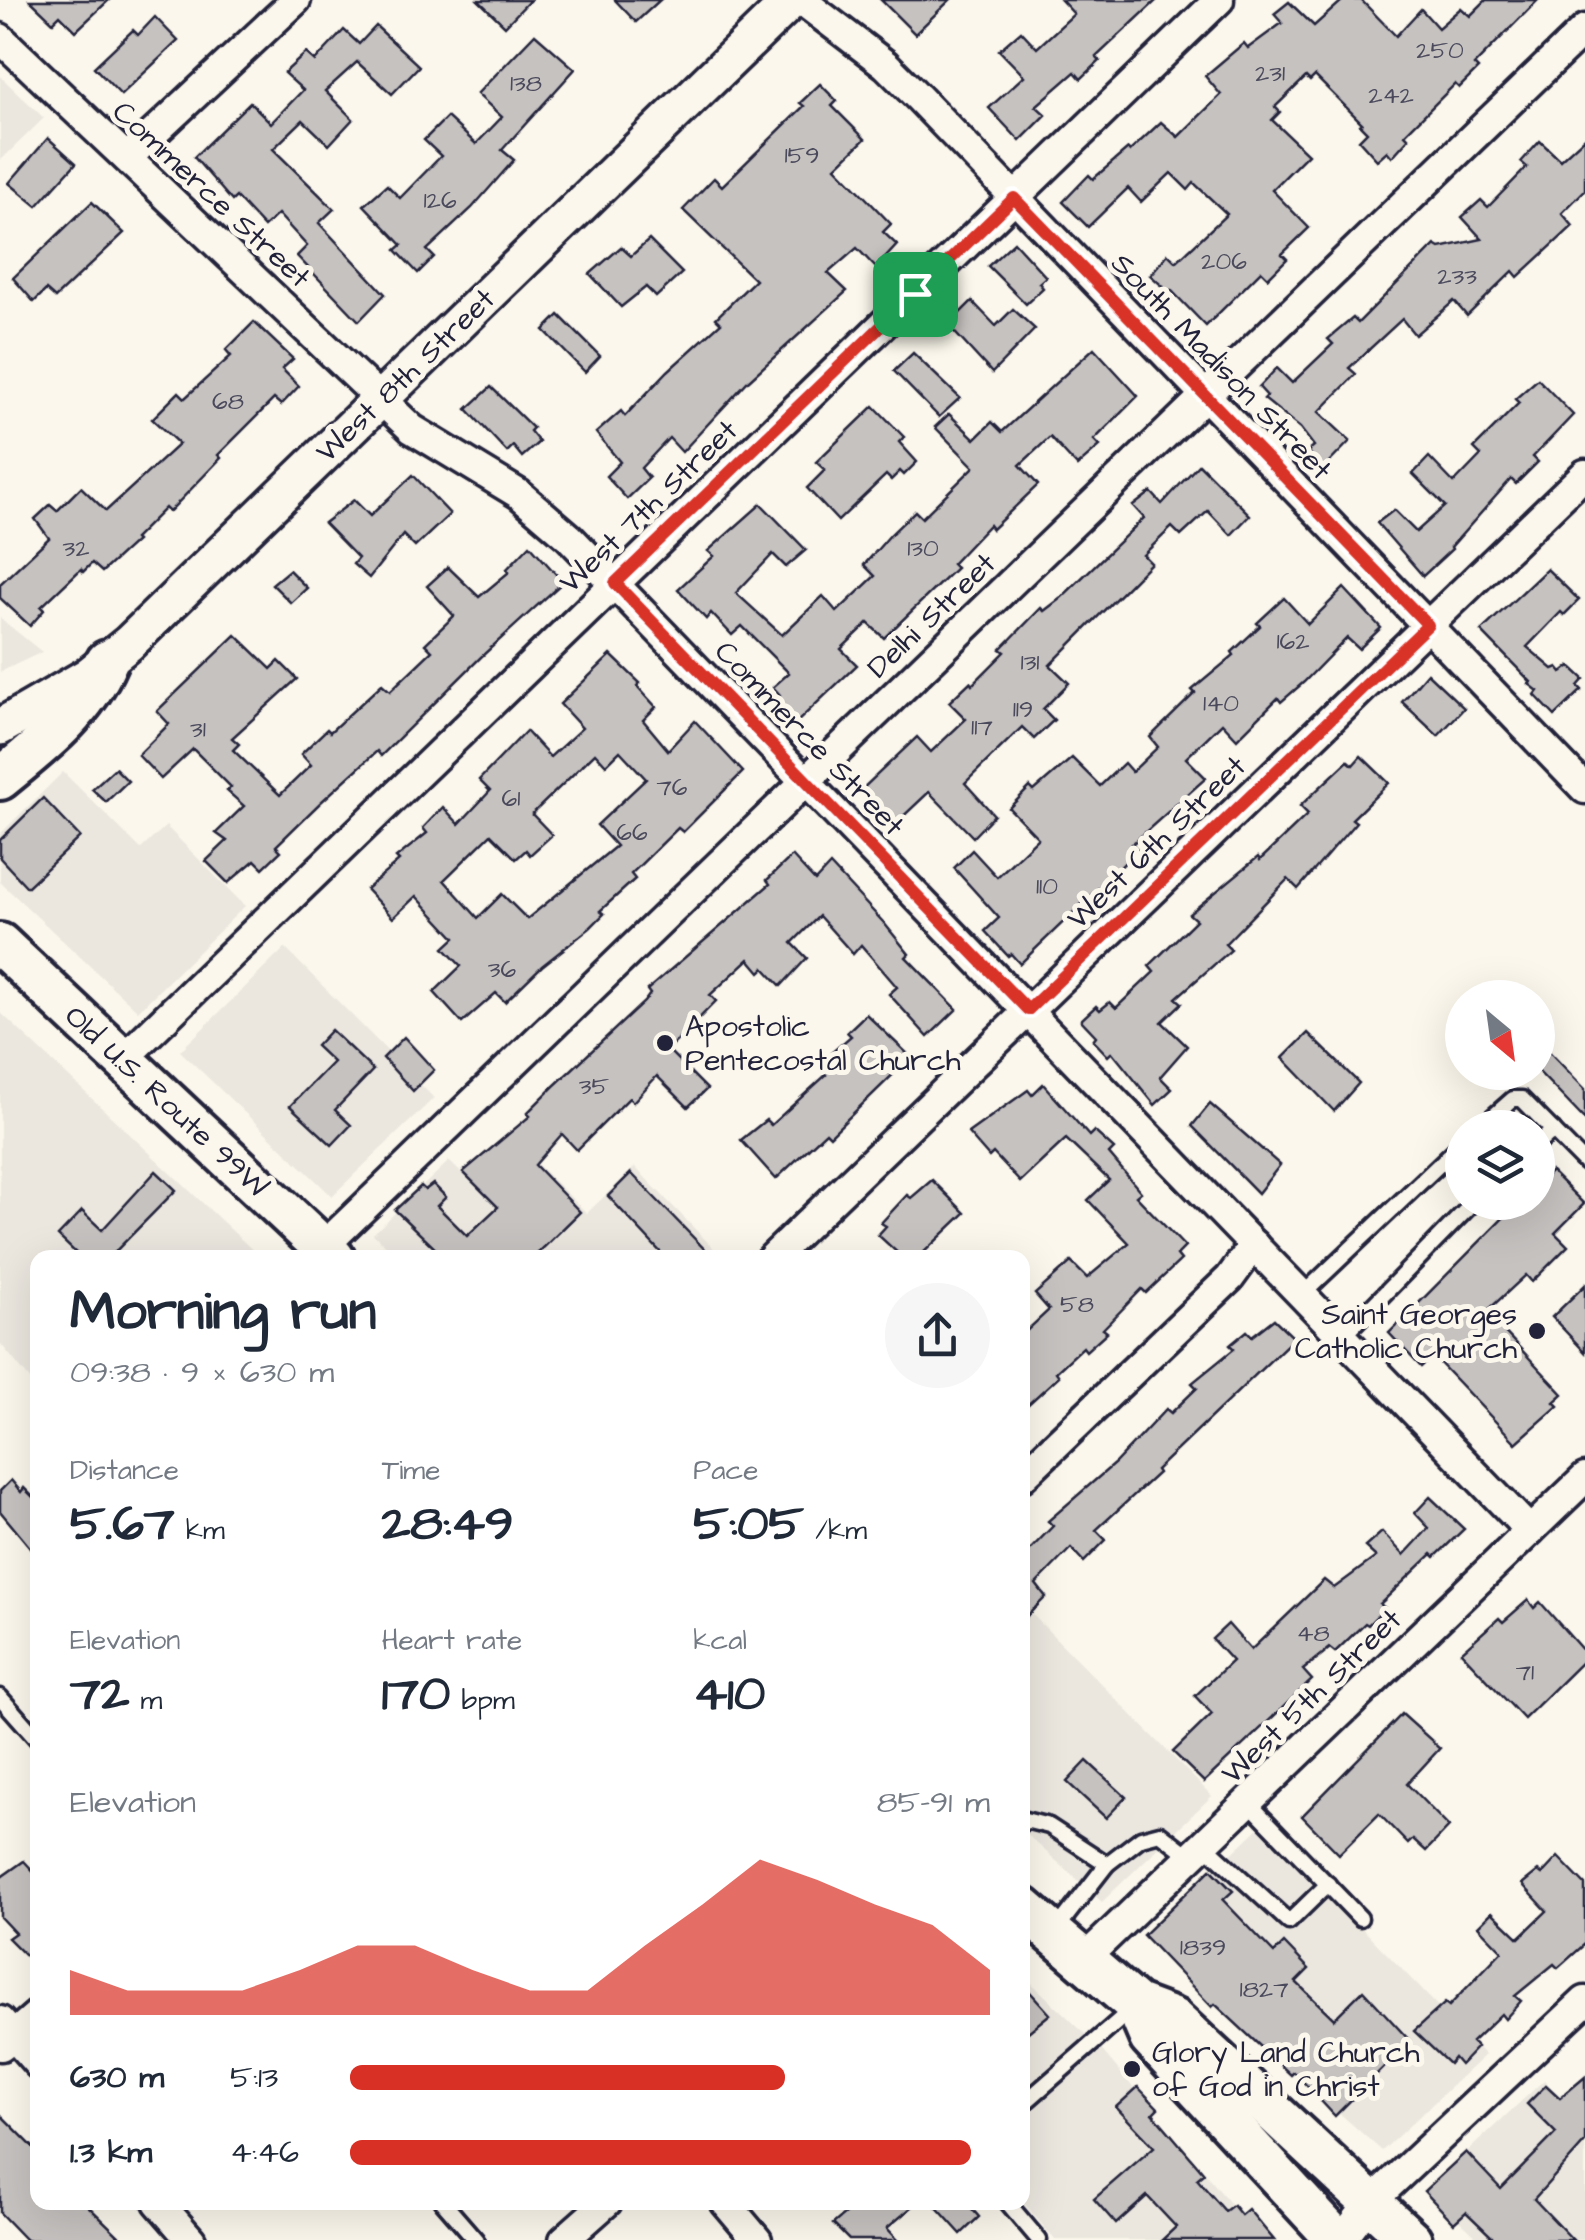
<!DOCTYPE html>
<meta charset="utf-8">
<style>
body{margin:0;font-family:"Architects Daughter",sans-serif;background:#f6f6f7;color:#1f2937;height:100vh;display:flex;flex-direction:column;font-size:38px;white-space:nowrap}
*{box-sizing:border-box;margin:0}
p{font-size:32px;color:#747a83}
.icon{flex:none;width:55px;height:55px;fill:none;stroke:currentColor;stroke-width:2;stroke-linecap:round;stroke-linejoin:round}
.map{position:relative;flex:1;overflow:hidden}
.drawer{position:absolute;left:30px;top:1250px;width:1000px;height:960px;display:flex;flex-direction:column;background:#fff;border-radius:20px;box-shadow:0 10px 40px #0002}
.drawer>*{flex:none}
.needle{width:65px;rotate:151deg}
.buttons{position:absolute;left:1445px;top:980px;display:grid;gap:20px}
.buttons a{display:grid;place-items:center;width:110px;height:110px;border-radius:50%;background:#fff;box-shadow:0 10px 40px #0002;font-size:50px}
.pin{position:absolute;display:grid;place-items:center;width:85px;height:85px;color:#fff;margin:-42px;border-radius:20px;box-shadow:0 5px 15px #0006}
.round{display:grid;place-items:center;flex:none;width:105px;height:105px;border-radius:52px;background:#f6f6f7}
.headline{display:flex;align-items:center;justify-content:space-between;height:170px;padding:0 40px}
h1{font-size:55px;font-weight:700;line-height:75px}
.metrics{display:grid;grid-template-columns:repeat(3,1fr);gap:15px;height:170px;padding:10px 40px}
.metrics div{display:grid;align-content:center}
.metrics b{font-size:50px;font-weight:700}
.metrics small{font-size:28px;font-weight:400}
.metrics p{font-size:28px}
.chart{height:280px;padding:20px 40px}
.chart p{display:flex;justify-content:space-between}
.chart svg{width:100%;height:180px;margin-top:10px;fill:#d93025;opacity:.7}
ul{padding:0 40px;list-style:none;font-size:32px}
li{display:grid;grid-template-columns:160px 120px 1fr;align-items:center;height:75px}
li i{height:25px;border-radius:12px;background:#d93025}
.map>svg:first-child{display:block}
.built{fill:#ebe7df}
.building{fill:#c6c2c0;stroke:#22223b;stroke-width:2.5;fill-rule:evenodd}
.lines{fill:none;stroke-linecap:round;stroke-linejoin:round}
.service-casing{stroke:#22223b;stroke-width:21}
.minor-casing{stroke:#22223b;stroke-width:35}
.tertiary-casing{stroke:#22223b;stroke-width:42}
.secondary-casing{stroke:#22223b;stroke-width:48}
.service{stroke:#fbf7ec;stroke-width:14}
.minor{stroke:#fbf7ec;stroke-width:28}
.tertiary{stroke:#fbf7ec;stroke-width:35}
.secondary{stroke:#fbf7ec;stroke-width:40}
.route-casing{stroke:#fff;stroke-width:20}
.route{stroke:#d93025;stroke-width:12}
.poi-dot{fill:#22223b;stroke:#fbf7ec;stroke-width:4}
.labels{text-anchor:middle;stroke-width:10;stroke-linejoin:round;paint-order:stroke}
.number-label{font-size:25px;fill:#4b4a5c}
.street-label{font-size:30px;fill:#22223b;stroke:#fbf7ec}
.poi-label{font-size:30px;fill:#22223b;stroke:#fbf7ec;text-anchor:start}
</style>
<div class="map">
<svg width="1585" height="2240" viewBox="0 0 1585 2240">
<rect width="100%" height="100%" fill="#fbf7ec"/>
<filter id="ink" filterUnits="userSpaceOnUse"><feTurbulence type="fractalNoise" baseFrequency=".01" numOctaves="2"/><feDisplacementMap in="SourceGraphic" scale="20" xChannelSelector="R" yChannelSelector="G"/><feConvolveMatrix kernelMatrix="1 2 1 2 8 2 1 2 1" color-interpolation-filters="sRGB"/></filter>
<g filter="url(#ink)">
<g class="built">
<path d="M0 76 44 118 0 161Z"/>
<path d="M0 618 42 652 0 672Z"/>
<path d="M63 772 141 849 166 826 245 906 138 1011 0 882V834Z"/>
<path d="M285 948 434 1098 332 1196 180 1051Z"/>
<path d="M0 1012 260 1257 38 1258 37 1388 0 1343Z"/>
<path d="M449 1161 495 1206 538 1165 587 1213 635 1167 722 1257H399L373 1234Z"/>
<path d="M1023 1605 1212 1796 1102 1902 1023 1831Z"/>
<path d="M1262 1825 1485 2055 1382 2151 1143 1938Z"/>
<path d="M1022 1974 1100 2048 1261 2240H1055L1023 2202Z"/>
<path d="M1544 2080 1585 2121V2240H1480L1426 2190Z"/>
</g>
<g class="building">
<path d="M30 0H109L76 31 60 15 53 22Z"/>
<path d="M478 0H530L505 26Z"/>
<path d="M615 0H660L636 22Z"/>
<path d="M881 0H950L915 34Z"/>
<path d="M1061 0H1157L1096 57 1100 61 1081 79 1075 72 1036 106 1046 115 1020 141 989 108 1024 76 999 50 1021 31 1037 48 1074 14Z"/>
<path d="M1343 0H1361L1396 36 1421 9 1438 28 1461 8 1470 16 1486 0H1538L1474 65 1478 69 1459 88 1455 84 1405 134 1409 138 1392 157 1387 151 1377 160 1359 140 1367 132 1360 125 1362 123 1315 76 1310 81 1306 77 1275 107 1280 112 1272 120 1308 154 1272 190 1309 228 1282 254 1287 259 1268 278 1261 271 1206 326 1171 290 1169 292 1150 275 1168 254 1176 262 1227 214 1194 183 1188 190 1171 173 1141 202 1128 188 1088 227 1063 202 1089 175 1093 179 1128 149 1130 151 1161 122 1178 137 1221 95 1205 76 1244 43 1248 48 1282 23 1274 14 1289 2 1314 26Z"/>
<path d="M155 17 178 41 121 95 94 67 133 30 138 35Z"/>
<path d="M376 26 419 66 392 94 357 62 325 91 353 119 329 145 303 120 273 149 334 209 319 223 385 294 359 321 297 256 307 246 278 214 264 227 236 197 232 201 194 157 250 102 271 123 303 90 284 73 306 53 315 61 344 30 359 44Z"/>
<path d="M535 34 575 69 502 150 514 160 472 208 427 250 434 257 418 273 396 250 402 245 364 205 387 185 400 198 441 156 424 140 447 117 476 144 502 117 477 94Z"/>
<path d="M820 84 837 101 832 106 865 139 836 167 891 224 883 232 897 245 876 268 857 248 828 273 847 291 748 381 682 452 669 438 641 468 649 478 627 499 606 476 620 462 596 433 621 411 625 416 668 371 721 323 716 318 755 280 683 210 714 178 722 186 804 106 800 103Z"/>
<path d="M1585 137V190L1562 213 1573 226 1518 277 1513 271 1467 316 1454 301 1415 335 1402 319 1349 368 1356 374 1319 412 1350 441 1323 469 1308 451 1314 446 1300 428 1264 399 1267 396 1259 387 1277 368 1292 383 1333 344 1328 339 1353 318 1358 323 1435 245 1440 248 1482 239 1462 217 1481 200 1488 207 1527 167 1521 162 1540 141 1560 160Z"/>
<path d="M48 138 76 163 37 206 9 183Z"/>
<path d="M92 202 124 233 55 298 46 290 34 302 13 278Z"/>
<path d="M649 240 682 273 656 297 646 287 621 307 590 274 621 247 631 256Z"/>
<path d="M1014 242 1046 277 1039 283 1043 288 1026 304 988 266Z"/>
<path d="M972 301 996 326 1013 309 1035 329 992 373 948 325Z"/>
<path d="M559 315 600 356 585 372 544 330Z"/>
<path d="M254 322 293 359 282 369 299 386 281 405 274 399 218 455 221 458 169 512 165 508 134 539 136 541 102 572 92 563 83 572 81 569 41 607 44 610 30 626 0 598V584L49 538 35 519 50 505 57 511 81 487 106 511 179 444 152 419 179 392 185 398 231 356 226 350Z"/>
<path d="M1094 348 1138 396 1094 440 1100 446 1077 466 1050 437 1020 465 1038 485 992 529 989 525 952 564 956 568 884 638 868 623 841 649 857 665 794 725 773 702 780 695 773 687 789 673 742 626 732 635 711 613 706 619 678 589 714 556 708 551 761 504 806 550 786 567 773 554 736 593 782 635 823 596 837 612 875 576 864 565 891 534 915 511 922 518 974 467 935 427 949 414 975 439 992 422 1002 432Z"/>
<path d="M913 353 960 398 939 417 894 371Z"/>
<path d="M1538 379 1573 415 1533 457 1538 462 1516 484 1511 479 1451 547 1452 549 1423 576 1377 523 1394 510 1416 532 1445 506 1413 474 1429 457 1454 483 1481 455 1474 448 1519 403 1515 399Z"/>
<path d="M491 387 533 428 530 431 539 442 522 457 513 446 507 452 467 409Z"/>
<path d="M874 406 904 437 899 442 917 462 904 475 900 471 891 480 886 475 838 521 807 488 825 470 816 462Z"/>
<path d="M1199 464 1250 515 1231 535 1208 511 1181 536 1172 527 1143 555 1151 563 1050 665 1069 683 1043 709 1054 720 1034 739 1022 727 965 783 994 815 973 837 929 792 893 826 860 791 917 737 931 752 966 719 949 702 970 682 972 685 1005 652 1001 649 1041 608 1044 611 1061 598 1144 518 1133 506 1151 492 1162 504Z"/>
<path d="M413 475 450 514 415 547 403 535 369 578 353 564 358 558 324 523 354 500 370 516Z"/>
<path d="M530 545 563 582 481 657 381 756 377 751 320 803 276 846 281 851 263 868 255 860 228 883 206 861 227 841 216 833 244 806 227 791 231 787 193 749 161 779 138 755 169 724 157 711 236 635 271 669 279 661 297 679 232 738 239 744 233 750 280 795 311 765 301 754 327 729 330 732 382 684 390 691 432 651 425 644 454 616 427 586 448 567 479 597 509 572 507 569Z"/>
<path d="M1547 569 1579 600 1564 615 1561 612 1527 647 1553 669 1558 667 1562 672 1570 666 1584 679 1578 686 1582 690 1555 716 1535 695 1538 691 1529 684 1531 682 1481 631Z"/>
<path d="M289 570 307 588 291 603 272 584Z"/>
<path d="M1344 588 1381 628 1359 649 1347 638 1304 682 1281 702 1278 698 1237 739 1222 723 1186 758 1206 778 1132 844 1138 850 1020 964 1011 954 1008 956 985 931 999 918 954 868 972 850 997 877 1038 838 1009 808 1030 787 1034 791 1072 758 1100 786 1124 763 1132 772 1158 747 1150 737 1195 693 1192 690 1234 655 1232 652 1260 626 1257 623 1284 598 1308 624Z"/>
<path d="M611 655 640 683 637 686 656 707 643 720 668 750 695 721 743 772 683 832 678 828 631 874 635 879 600 911 604 914 590 928 542 966 505 1002 496 993 462 1023 434 992 461 966 444 948 455 938 416 896 393 918 366 889 399 861 396 858 427 833 423 828 443 807 459 824 490 791 479 780 526 731 550 757 582 728 560 704ZM620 751 646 779 597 825 616 846 527 919 502 894 478 918 444 880 491 834 516 859 526 850 530 855 552 835 532 814 595 753 606 765Z"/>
<path d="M1427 673 1464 708 1438 736 1402 702Z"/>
<path d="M1361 756 1389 783 1352 819 1356 822 1298 889 1288 879 1225 944 1231 950 1176 998 1182 1003 1162 1022 1187 1046 1160 1077 1172 1089 1155 1105 1112 1052 1108 1056 1093 1040 1096 1036 1081 1020 1096 1006 1100 1010 1110 1002 1116 1008 1154 972 1149 966 1196 920 1189 914 1258 857 1260 860 1308 814 1300 806 1348 761 1353 765Z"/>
<path d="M115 768 128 781 106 802 92 789Z"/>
<path d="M43 798 80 837 27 887 0 858V840Z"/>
<path d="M792 856 815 881 830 865 884 923 909 954 906 957 957 1009 928 1037 889 994 897 987 861 945 853 954 819 916 792 943 807 958 781 986 764 968 760 972 749 959 710 995 716 1001 668 1050 707 1089 688 1107 657 1076 633 1102 629 1098 577 1150 562 1134 535 1165 580 1212 533 1258H445L395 1210 421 1186 425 1190 433 1184 446 1197 437 1206 467 1236 498 1207 463 1172 530 1116 527 1113 553 1087 644 1002 650 994 647 990 770 884 767 880Z"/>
<path d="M866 1014 911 1057 830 1136 826 1132 776 1179 741 1140 766 1120 771 1125 826 1075 817 1065 851 1036 847 1032Z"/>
<path d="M331 1030 373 1070 335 1110 351 1125 332 1145 290 1106 333 1062 316 1046Z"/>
<path d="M1308 1033 1359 1083 1334 1111 1283 1058Z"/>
<path d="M404 1037 434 1070 413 1091 383 1058Z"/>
<path d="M1538 1040 1585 1089V1120L1538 1071Z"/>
<path d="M1043 1084 1089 1136 1094 1131 1114 1149 1109 1154 1141 1192 1136 1196 1185 1247 1177 1255 1181 1260 1146 1293 1142 1289 1103 1329 1107 1332 1086 1351 1083 1347 1056 1372 1059 1376 1022 1410V1335L1049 1310 1035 1294 1071 1262 1087 1278 1129 1243 1088 1200 1109 1180 1066 1139 1020 1182 993 1153 989 1157 968 1133 1028 1090 1032 1095Z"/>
<path d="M1210 1104 1280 1165 1258 1193 1192 1126Z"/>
<path d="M156 1171 176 1190 109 1258H81L58 1236 82 1211 102 1230Z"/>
<path d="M1551 1171 1584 1204 1555 1233 1568 1246 1532 1282 1526 1275 1486 1312 1563 1394 1554 1402 1558 1406 1516 1443 1433 1356 1421 1367 1389 1333 1519 1202H1538V1184Z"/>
<path d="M631 1173 713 1258H666L608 1196Z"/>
<path d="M932 1180 965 1213 918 1258H903L878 1235 886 1226 881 1223 907 1195 911 1198Z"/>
<path d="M1585 1285V1352L1552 1317Z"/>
<path d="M1274 1319 1294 1338 1156 1470 1158 1473 1096 1530 1106 1540 1084 1562 1071 1548 1036 1584 1046 1597 1022 1621V1558L1053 1526 1048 1521 1115 1463 1166 1409 1171 1413 1197 1388 1192 1383 1234 1349 1230 1345 1247 1331 1252 1336Z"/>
<path d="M11 1480 21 1492 24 1488 38 1502V1557L0 1511V1491Z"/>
<path d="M1430 1497 1464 1529 1435 1557 1432 1554 1380 1604 1385 1608 1368 1625 1365 1623 1335 1652 1330 1648 1303 1670 1312 1680 1204 1782 1173 1752 1212 1714 1195 1696 1232 1661 1212 1639 1228 1624 1251 1650 1324 1580 1334 1588 1376 1557 1365 1547 1382 1532 1404 1555 1429 1528 1415 1513Z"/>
<path d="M1528 1600 1534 1608 1540 1602 1585 1653V1659L1524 1719 1461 1652 1499 1618 1503 1622Z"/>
<path d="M1402 1714 1440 1748 1407 1784 1449 1827 1426 1851 1413 1839 1408 1844 1379 1814 1339 1854 1302 1816Z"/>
<path d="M1087 1761 1126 1797 1106 1818 1067 1782Z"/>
<path d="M1558 1857 1585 1885V1944L1558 1968 1554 1964 1515 1996 1521 2001 1505 2019 1501 2014 1472 2042 1477 2047 1460 2065 1454 2058 1449 2064 1414 2031 1445 2003 1449 2006 1502 1951 1478 1926 1492 1912 1519 1938 1547 1911 1522 1884 1538 1871 1542 1874Z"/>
<path d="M24 1861 38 1876V1968L8 1938 15 1933 0 1917V1878Z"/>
<path d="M1211 1869 1233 1891 1223 1900 1274 1953 1284 1943 1309 1969 1296 1982 1334 2019 1363 1990 1410 2041 1335 2116 1294 2072 1291 2075 1215 2004 1212 2007 1143 1935Z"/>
<path d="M1022 1983 1050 2014 1022 2037Z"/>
<path d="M1585 2077V2142L1534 2199 1573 2240H1495L1466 2212 1454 2223 1424 2191 1466 2152 1501 2189 1556 2133 1527 2104 1546 2085 1560 2098Z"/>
<path d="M1138 2087 1158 2108 1153 2113 1204 2173 1197 2179 1225 2211 1233 2205 1241 2215 1248 2209 1274 2240H1162L1176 2227 1147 2196 1116 2224 1094 2199 1154 2147 1116 2107Z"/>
<path d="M0 2114 38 2152V2202H84L123 2240H26L0 2213Z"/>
<path d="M859 2202H918L887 2228 898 2240H849L833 2224Z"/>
<path d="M932 2202H966L979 2217 961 2234Z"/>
</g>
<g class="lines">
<g class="service-casing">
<g id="service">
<path d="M1480 1128 1513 1099H1522L1585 1163"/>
<path d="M1538 1144 1553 1130"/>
<path d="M1302 1295 1462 1143"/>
<path d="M1342 1337 1474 1202"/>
<path d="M0 1697 38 1740"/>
<path d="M1248 1802 1360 1918"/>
<path d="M1022 1824 1025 1820 1049 1826 1107 1864 1141 1838 1160 1833 1191 1857"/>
<path d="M1204 1844 1289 1922 1328 1884"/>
<path d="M1055 1931 1107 1864"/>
<path d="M1022 2105 1132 2009"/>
<path d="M443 2202 476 2240"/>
<path d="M1007 2202 1039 2240"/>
</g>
</g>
<g class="minor-casing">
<g id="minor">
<path d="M801 0 886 65 919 98 1585 789"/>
<path d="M0 38 412 429 519 494 569 537 1530 1531"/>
<path d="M127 158 296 0"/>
<path d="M123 1059 1219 0"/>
<path d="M323 1247 1585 29"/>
<path d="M772 1258 1585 474"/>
<path d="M1022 1477 1230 1278 1254 1245"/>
<path d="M1082 1961 1585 1478"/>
<path d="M0 2021 38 2064"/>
<path d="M1 2046 38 2014"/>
<path d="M158 2202 191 2240"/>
<path d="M725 2202 757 2240"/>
<path d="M564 2240 607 2202"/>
<path d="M1341 2240 1369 2204 1585 2001"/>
</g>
</g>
<g class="tertiary-casing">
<path id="tertiary" d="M0 727 88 676 129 643 792 0"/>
</g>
<g class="secondary-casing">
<g id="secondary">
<path d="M0 779C42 745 85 712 107 661"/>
<path d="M0 944 334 1258"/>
<path d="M1022 1907 1136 2005 1173 2019 1411 2240"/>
<path d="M1136 2005 1150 2038 1337 2240"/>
</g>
</g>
<use href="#service" class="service"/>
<use href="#minor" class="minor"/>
<use href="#tertiary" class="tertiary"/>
<use href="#secondary" class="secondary"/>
</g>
</g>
<g class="lines" filter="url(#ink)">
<g class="route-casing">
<path id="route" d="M1014 198 1428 625 1028 1010 615 583Z"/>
</g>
<use href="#route" class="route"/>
</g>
<g class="poi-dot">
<circle cx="665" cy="1043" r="10"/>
<circle cx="1537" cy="1331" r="10"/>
<circle cx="1132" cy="2069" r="10"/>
</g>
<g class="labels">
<g class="number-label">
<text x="1440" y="58">250</text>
<text x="1270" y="81">231</text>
<text x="526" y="91">138</text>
<text x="1391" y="103">242</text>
<text x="802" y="163">159</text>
<text x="440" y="208">126</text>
<text x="1224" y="269">206</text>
<text x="1457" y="284">233</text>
<text x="228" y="409">68</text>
<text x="76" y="556">32</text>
<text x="923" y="556">130</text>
<text x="1293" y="649">162</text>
<text x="1030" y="670">131</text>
<text x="1221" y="711">140</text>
<text x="1023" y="717">119</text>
<text x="982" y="735">117</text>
<text x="198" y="737">31</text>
<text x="672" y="795">76</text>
<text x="511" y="806">61</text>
<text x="632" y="840">66</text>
<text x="1047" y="894">110</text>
<text x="502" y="977">36</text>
<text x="594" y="1094">35</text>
<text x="1077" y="1312">58</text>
<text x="1313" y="1641">48</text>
<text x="1525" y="1680">71</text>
<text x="1203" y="1955">1839</text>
<text x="1264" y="1997">1827</text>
</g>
<g class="street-label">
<text transform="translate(212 194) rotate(43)" y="10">Commerce Street</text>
<text transform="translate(1222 366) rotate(46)" y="10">South Madison Street</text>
<text transform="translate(405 375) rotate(-44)" y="10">West 8th Street</text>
<text transform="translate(648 506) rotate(-44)" y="10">West 7th Street</text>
<text transform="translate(931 615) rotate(-44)" y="10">Delhi Street</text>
<text transform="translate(810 738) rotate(46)" y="10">Commerce Street</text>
<text transform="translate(1156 842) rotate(-44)" y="10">West 6th Street</text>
<text transform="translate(167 1101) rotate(43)" y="10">Old U.S. Route 99W</text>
<text transform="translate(1311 1696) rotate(-44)" y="10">West 5th Street</text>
</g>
<g class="poi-label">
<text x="685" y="1036">Apostolic<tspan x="685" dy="34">Pentecostal Church</tspan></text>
<text x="1517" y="1324" text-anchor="end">Saint Georges<tspan x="1517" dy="34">Catholic Church</tspan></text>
<text x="1152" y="2062">Glory Land Church<tspan x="1152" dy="34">of God in Christ</tspan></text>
</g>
</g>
</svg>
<div class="buttons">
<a><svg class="needle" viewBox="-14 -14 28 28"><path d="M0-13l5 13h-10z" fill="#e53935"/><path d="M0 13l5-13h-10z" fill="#747a83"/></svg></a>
<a><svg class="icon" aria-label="layers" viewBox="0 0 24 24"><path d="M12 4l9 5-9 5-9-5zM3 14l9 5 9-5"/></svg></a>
</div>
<div class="pin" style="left:915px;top:294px;background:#1e9e55"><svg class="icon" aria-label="arrive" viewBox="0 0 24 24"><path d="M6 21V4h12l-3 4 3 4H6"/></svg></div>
<section class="drawer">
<div class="headline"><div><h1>Morning run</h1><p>09:38 · 9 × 630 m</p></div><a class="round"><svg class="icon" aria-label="share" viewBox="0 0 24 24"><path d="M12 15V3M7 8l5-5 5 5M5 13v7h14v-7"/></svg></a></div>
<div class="metrics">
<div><p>Distance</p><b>5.67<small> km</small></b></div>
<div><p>Time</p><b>28:49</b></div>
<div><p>Pace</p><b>5:05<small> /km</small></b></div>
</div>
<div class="metrics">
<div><p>Elevation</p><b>72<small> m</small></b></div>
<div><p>Heart rate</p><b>170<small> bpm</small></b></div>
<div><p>kcal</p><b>410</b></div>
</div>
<div class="chart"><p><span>Elevation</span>85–91 m</p>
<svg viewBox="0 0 160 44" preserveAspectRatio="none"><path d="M0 44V33L10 38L20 38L30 38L40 33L50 27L60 27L70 33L80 38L90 38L100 27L110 17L120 6L130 11L140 17L150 22L160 33V44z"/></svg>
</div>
<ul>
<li><b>630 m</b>5:13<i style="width:68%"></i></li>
<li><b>1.3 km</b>4:46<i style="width:97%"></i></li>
</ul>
</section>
</div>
